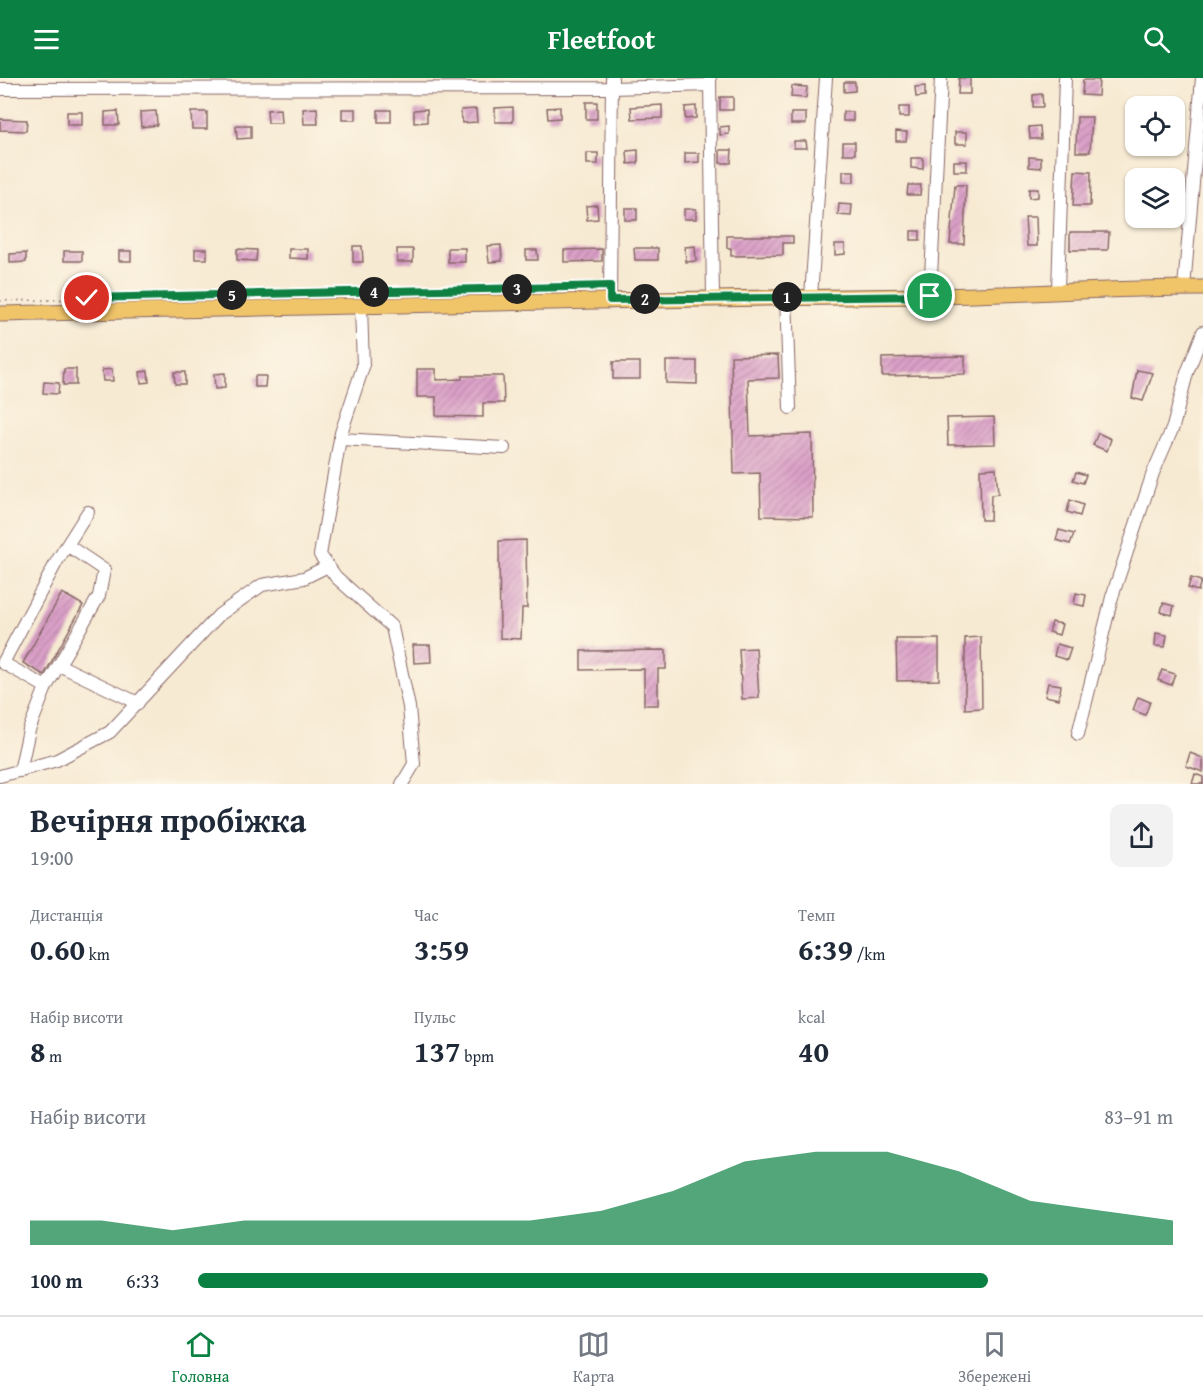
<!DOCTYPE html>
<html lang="uk">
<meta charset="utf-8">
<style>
body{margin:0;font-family:"Gentium Book Plus",serif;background:#f2f2f3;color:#1f2937;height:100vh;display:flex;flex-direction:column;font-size:22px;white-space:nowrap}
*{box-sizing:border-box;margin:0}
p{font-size:20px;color:#747a83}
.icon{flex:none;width:33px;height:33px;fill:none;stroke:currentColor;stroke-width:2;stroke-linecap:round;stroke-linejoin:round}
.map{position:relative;height:706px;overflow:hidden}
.side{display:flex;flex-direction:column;background:#fff;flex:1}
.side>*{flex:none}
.controls{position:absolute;left:1125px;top:18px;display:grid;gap:12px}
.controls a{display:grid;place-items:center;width:60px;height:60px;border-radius:12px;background:#fff;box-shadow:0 2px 4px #0004;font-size:30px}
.pin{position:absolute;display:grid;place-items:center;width:51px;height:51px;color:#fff;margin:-26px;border:3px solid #fff;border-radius:50%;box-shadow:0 2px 6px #0007}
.km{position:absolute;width:30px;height:30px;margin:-15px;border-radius:50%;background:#222;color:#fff;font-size:16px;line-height:30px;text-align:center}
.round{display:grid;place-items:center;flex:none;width:63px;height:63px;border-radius:12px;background:#f2f2f3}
.head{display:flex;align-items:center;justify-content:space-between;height:102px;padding:0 30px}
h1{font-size:33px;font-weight:700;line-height:45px}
.stats{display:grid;grid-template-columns:repeat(3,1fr);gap:9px;height:102px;padding:6px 30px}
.stats div{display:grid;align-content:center}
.stats b{font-size:30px;font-weight:700}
.stats small{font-size:16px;font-weight:400}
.stats p{font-size:16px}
.chart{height:168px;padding:12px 30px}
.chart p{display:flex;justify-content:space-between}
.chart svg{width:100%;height:108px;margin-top:6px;fill:#0b8043;opacity:.7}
ul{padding:0 30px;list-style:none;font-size:20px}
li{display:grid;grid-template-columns:96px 72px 1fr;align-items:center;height:45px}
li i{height:15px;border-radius:8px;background:#0b8043}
header{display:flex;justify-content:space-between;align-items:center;height:78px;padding:0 30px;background:#0b8043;color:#fff;font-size:27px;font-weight:700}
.dock{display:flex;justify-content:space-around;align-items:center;height:84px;border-top:2px solid #e0e1e3;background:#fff;font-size:16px;color:#747a83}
.dock a{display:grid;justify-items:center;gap:3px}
.dock .active{color:#0b8043}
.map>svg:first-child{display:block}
.building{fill:url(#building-hatch)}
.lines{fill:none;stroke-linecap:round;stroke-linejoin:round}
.minor-casing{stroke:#876666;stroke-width:14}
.major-casing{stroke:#876666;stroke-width:17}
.path{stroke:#876666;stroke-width:1.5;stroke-dasharray:1.5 4.5;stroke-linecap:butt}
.minor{stroke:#fff;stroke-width:12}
.major{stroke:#f0c469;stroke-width:15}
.route-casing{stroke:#fff;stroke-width:12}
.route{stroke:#0b8043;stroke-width:8}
</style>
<header><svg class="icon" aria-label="menu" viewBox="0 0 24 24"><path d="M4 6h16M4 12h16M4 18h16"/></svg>Fleetfoot<svg class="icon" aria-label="search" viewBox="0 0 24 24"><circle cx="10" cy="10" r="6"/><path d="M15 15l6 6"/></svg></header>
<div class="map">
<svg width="1203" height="706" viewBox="0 0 1203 706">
<defs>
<pattern id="building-hatch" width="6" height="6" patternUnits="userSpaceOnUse" patternTransform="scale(1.5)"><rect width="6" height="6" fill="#dba0c8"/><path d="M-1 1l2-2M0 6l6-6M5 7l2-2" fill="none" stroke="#b482a3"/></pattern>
</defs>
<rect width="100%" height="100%" fill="#fcf5e5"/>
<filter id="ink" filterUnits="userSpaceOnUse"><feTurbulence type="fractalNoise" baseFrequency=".0167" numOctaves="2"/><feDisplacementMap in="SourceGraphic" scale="12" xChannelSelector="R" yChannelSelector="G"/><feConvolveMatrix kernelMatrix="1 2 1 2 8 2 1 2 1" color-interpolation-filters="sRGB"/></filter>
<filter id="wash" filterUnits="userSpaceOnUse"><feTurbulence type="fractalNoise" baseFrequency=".008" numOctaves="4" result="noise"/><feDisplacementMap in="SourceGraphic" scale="24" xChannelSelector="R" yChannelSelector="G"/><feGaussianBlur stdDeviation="1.35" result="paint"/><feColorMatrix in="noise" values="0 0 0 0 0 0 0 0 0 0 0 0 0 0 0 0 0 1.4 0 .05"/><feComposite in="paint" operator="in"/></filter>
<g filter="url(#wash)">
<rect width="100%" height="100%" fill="#f7ead3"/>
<g id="blocks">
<g class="building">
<path d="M959 0H970V16H958Z"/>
<path d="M1083 2H1099L1098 18 1082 17Z"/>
<path d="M844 4H855V13L844 14Z"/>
<path d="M792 8 807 9 806 20 791 19Z"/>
<path d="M925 8V18L916 19 915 9Z"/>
<path d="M1042 16 1043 29H1033V17Z"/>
<rect x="720" y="19" width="13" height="13"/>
<rect x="586" y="24" width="11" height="17"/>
<path d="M662 27V40L632 41 631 29Z"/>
<path d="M696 28V40L685 41V29Z"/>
<path d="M513 29V44H495V30Z"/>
<path d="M560 29V40L548 41 547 30Z"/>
<rect x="899" y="29" width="10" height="10"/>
<path d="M317 30 318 46H304L303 31Z"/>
<path d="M280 31 281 45H268L267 32Z"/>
<rect x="342" y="31" width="14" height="11"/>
<path d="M427 31V44L414 45V32Z"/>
<path d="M476 31 477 44 462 45 461 32Z"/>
<rect x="378" y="32" width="13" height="12"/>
<path d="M118 33 119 47H105V34Z"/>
<path d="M156 33 157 47 141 49 140 34Z"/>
<rect x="67" y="34" width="15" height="13"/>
<path d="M191 34H207V51H192Z"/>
<rect x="843" y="34" width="10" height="9"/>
<rect x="791" y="35" width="15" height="11"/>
<path d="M1077 39H1092L1090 74H1076Z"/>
<path d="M0 41 27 42 26 53 0 52Z"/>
<path d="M236 48H251V60L237 61Z"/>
<path d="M729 48V56L720 57V49Z"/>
<path d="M1040 48 1041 61H1030L1029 49Z"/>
<path d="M896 53 907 54 906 63H896Z"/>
<rect x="955" y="54" width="12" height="12"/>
<path d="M794 63H806L807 70H794Z"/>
<rect x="843" y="64" width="12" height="12"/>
<path d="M638 72V85L628 86 627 73Z"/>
<path d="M720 72H732L731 85H720Z"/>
<rect x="587" y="75" width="11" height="11"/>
<path d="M685 75H699V84L685 85Z"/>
<path d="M1029 79 1041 80V90L1029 89Z"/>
<path d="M911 80H923V91L911 90Z"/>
<rect x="954" y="83" width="13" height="10"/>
<rect x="843" y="93" width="11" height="11"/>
<path d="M1075 93 1091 94 1090 128H1073Z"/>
<path d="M908 107H921L920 117H907Z"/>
<path d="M955 107H966L964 166H950Z"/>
<path d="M1029 111H1038V119L1029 120Z"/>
<path d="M839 126 852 127 851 138 838 137Z"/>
<path d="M597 127 598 141 587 142 586 128Z"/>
<rect x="625" y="130" width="12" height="12"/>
<rect x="684" y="131" width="12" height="10"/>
<path d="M1025 139H1036L1037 168H1027Z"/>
<rect x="911" y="153" width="9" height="9"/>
<path d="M1070 154H1109L1108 172H1070Z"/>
<path d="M727 158H793V165H783V177L731 178V170H727Z"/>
<path d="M835 166H845V176L835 177Z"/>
<path d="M501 167 502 183 489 184 487 168Z"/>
<path d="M353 168H362L363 184H353Z"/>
<path d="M695 168 696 183 686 184 685 169Z"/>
<rect x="448" y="170" width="17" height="14"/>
<path d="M634 170H658V182H635Z"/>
<rect x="195" y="171" width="12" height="10"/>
<path d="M237 171 257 172 256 183 237 182Z"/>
<path d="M289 171H308V181L289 180Z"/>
<rect x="397" y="171" width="16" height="13"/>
<path d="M602 171V183L564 184V172Z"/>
<path d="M526 172H537L538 182H526Z"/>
<rect x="64" y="173" width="18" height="10"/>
<rect x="119" y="173" width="12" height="10"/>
<path d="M26 175V184L10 185V176Z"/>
<path d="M778 277 779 300 748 301 750 358 812 356 813 439 761 438 760 395 734 396 731 278Z"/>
<path d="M965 278V296L882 298V280Z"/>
<path d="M666 283H697V306L666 305Z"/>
<rect x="613" y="284" width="27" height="17"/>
<path d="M64 291H76V307H63Z"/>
<path d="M112 291 113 303H103L102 292Z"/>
<path d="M417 291H436V302L462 301V298H503L504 325H483V339L436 338V319H417Z"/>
<path d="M1137 292 1153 295 1143 323 1132 320Z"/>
<path d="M148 293 149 304 141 305 140 294Z"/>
<path d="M174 294H185V306H175Z"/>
<path d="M225 295V310L215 311 214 296Z"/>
<path d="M255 298H266L265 309H255Z"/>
<path d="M44 304 59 305 58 316 43 315Z"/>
<path d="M994 339 995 366 948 367 947 340Z"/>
<path d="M1098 355 1111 361 1107 373 1093 367Z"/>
<path d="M996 390 998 416 991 417 990 442H981L980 391Z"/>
<path d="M1076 394 1086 397 1083 405 1073 402Z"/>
<path d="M1070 422 1083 427 1080 438 1067 434Z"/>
<path d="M1059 452 1074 456 1070 466 1056 462Z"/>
<path d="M526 462 527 530H522L521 561 500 560 499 463Z"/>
<path d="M1191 500 1201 503 1198 513 1188 510Z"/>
<path d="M62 515 83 527 44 597 23 585Z"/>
<path d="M1076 515 1086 517 1084 528 1074 526Z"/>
<path d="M1163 525 1174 528 1172 537 1161 534Z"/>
<path d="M1052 544 1062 546 1059 557 1049 554Z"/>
<path d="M1156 555 1167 557 1165 569 1155 568Z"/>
<path d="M981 559 982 630 965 631V560Z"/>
<path d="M896 561H939V602L897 603Z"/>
<path d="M1057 566 1071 570 1067 582 1054 578Z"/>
<path d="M413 567H430L431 584 414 585Z"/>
<path d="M756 570 759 620 742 621 739 571Z"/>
<path d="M666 572V591H658V627H644V591L581 592V573Z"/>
<path d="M1162 592 1175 596 1171 607 1158 602Z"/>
<path d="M1048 605 1061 607 1059 621 1045 618Z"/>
<path d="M1138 619 1150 624 1145 637 1133 632Z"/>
<path d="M1190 675 1203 680V694L1186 688Z"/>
<path d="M1195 696 1203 699V706H1192Z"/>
</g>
</g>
</g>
<g filter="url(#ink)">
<use href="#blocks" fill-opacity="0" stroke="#876666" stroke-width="1.5"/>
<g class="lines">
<g class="minor-casing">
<g id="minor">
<path d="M710 2 713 220"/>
<path d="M0 11 612 10 710 7"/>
<path d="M1184 210 1202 0"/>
<path d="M1058 212 1065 0"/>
<path d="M930 218 941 0"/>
<path d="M786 219 790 330"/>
<path d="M811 219 826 0"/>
<path d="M610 222 612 0"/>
<path d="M361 228 363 289 341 355 320 477 336 499 392 549 409 629 414 686 402 706"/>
<path d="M340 361 504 370"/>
<path d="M67 467 104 492 99 518 46 609 3 585 57 483 88 434"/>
<path d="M59 587 138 625"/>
<path d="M1078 656 1112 519 1153 395 1173 349 1187 295 1203 254"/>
<path d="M20 693 29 652 46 609"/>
<path d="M0 698 57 682 110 654 219 537 262 507 304 500 328 488"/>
</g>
</g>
<g class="major-casing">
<path id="major" d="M0 236C308 229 617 221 925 218 1018 217 1110 210 1203 210"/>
</g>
<path class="path" d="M0 223 599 209"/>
<use href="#minor" class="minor"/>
<use href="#major" class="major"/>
</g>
</g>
<g class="lines" filter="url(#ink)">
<g class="route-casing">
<path id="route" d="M87 220 610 208V222L930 218"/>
</g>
<use href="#route" class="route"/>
</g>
</svg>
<div class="controls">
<a><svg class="icon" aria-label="locate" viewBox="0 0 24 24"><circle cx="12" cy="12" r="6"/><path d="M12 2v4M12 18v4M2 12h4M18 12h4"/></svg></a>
<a><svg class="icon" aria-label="layers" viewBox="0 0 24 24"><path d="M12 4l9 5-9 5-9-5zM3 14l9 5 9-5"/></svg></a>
</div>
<div class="pin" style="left:930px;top:218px;background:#1e9e55"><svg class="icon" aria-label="arrive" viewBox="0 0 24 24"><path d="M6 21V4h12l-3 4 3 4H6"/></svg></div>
<div class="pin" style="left:87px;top:220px;background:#d93025"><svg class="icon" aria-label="check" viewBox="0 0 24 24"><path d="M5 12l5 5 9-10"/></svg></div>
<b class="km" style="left:787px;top:219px">1</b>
<b class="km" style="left:645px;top:221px">2</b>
<b class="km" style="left:517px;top:211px">3</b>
<b class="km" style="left:374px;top:214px">4</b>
<b class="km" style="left:232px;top:217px">5</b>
</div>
<section class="side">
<div class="head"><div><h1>Вечірня пробіжка</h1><p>19:00</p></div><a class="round"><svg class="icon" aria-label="share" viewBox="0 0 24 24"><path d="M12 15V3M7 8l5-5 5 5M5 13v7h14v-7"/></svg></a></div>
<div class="stats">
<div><p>Дистанція</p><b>0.60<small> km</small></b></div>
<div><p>Час</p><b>3:59</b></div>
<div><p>Темп</p><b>6:39<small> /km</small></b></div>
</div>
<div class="stats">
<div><p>Набір висоти</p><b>8<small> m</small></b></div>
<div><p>Пульс</p><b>137<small> bpm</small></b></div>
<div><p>kcal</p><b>40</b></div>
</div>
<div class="chart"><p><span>Набір висоти</span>83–91 m</p>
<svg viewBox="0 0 160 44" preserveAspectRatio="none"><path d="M0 44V34L10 34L20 38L30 34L40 34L50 34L60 34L70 34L80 30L90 22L100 10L110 6L120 6L130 14L140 26L150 30L160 34V44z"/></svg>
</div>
<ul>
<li><b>100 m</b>6:33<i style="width:81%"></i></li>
</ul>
</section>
<nav class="dock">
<a class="active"><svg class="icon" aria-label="home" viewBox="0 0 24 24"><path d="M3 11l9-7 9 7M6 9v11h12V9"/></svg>Головна</a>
<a><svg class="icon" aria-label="map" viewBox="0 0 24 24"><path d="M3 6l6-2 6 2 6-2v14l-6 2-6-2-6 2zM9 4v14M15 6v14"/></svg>Карта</a>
<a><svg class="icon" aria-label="saved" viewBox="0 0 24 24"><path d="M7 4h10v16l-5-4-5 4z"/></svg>Збережені</a>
</nav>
